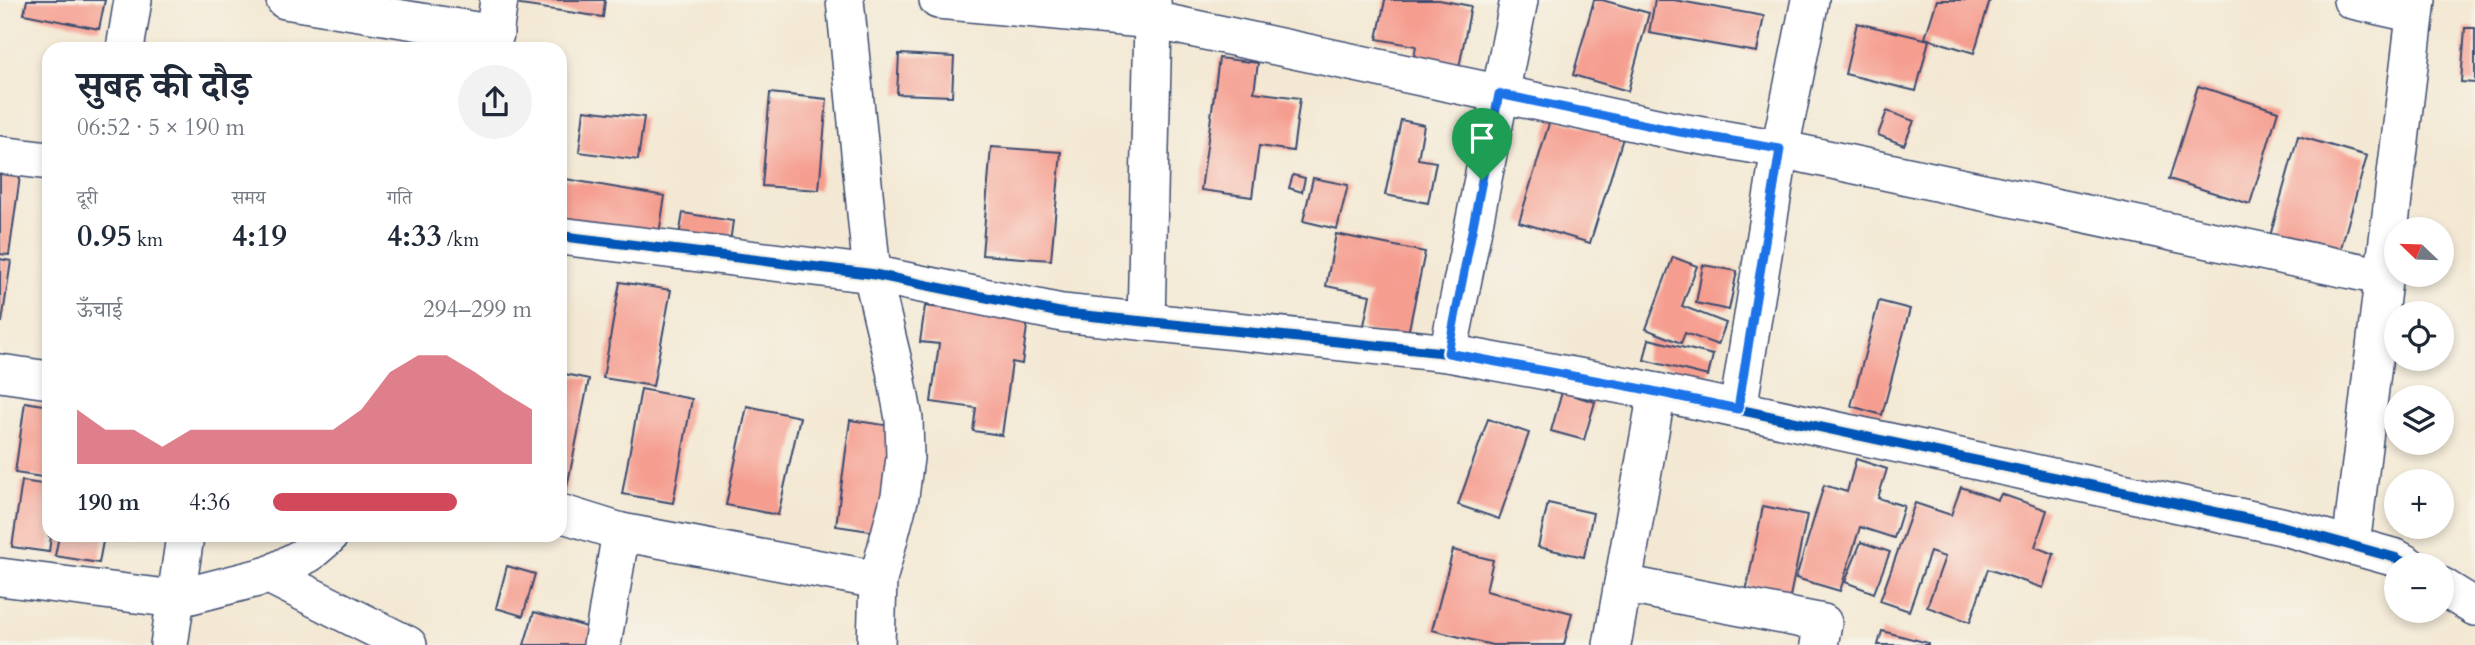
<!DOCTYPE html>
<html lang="hi">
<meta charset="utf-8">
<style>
body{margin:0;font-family:Cardo,"Noto Serif Devanagari",serif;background:#f2f2f3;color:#1f2937;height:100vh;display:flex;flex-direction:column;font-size:26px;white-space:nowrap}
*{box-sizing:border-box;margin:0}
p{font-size:23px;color:#747a83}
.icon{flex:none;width:38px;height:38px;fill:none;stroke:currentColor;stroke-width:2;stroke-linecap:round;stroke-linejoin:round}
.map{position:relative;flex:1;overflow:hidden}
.drawer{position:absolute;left:42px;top:42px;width:525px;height:500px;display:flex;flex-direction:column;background:#fff;border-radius:21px;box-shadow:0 4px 10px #0003}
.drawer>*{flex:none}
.needle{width:46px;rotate:293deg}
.buttons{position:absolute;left:2384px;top:217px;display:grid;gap:14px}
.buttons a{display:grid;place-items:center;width:70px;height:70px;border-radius:50%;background:#fff;box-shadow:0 4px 10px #0003;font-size:35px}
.pin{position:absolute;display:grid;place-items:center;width:60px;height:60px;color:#fff;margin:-72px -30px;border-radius:50% 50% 50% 0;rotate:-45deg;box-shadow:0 0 7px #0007}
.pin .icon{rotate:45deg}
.round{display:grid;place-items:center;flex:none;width:74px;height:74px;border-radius:37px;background:#f2f2f3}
.overview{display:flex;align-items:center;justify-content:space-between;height:119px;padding:0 35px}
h1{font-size:38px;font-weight:700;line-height:52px}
.figures{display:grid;grid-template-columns:repeat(3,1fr);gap:10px;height:119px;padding:7px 35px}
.figures div{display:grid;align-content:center}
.figures b{font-size:30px;font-weight:700}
.figures small{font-size:19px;font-weight:400}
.figures p{font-size:19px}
.chart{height:196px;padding:14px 35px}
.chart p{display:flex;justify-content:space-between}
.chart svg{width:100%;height:126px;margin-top:7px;fill:#d1495b;opacity:.7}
ul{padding:0 35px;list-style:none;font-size:23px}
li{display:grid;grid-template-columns:112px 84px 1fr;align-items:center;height:52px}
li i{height:18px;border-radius:9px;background:#d1495b}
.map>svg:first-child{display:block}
.building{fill:#f59e90}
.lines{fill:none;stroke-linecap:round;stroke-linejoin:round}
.minor-casing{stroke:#3b4b70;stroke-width:40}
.minor{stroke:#fff;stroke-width:37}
.cycleway-casing{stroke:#f7f3e8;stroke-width:15}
.cycleway{stroke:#0057b8;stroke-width:10}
.route-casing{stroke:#fff;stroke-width:14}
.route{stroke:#1a73e8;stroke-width:9}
</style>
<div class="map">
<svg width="2475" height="645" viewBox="0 0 2475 645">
<rect width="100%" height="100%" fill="#f7f3e8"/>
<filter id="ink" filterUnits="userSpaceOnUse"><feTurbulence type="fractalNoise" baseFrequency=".0143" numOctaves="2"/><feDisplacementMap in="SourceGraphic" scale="14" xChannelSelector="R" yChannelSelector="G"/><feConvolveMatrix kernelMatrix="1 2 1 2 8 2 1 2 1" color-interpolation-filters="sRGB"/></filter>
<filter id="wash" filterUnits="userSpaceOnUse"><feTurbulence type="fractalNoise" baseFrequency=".00686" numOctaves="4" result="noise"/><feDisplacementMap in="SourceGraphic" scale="28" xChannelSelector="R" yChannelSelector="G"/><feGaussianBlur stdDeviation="1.57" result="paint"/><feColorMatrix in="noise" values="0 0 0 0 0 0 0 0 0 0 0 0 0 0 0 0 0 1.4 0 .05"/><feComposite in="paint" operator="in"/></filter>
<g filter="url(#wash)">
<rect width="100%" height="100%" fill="#f3e8d3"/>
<g id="blocks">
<g class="building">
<path d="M27 0H105L99 29 24 14Z"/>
<path d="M521 0H605L603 17 520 5Z"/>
<path d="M1385 0H1439L1471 6 1457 78 1412 69 1416 46 1377 39Z"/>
<path d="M1594 0H1602L1649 13 1628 91 1573 75Z"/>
<path d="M1655 0H1674L1764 16 1757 52 1649 33Z"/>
<path d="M1937 0H1990L1974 53 1925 38Z"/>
<path d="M1857 23 1929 40 1916 91 1845 74Z"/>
<path d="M2465 28H2475V83L2461 82Z"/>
<path d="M899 54 954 57 952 96 897 94Z"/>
<path d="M1219 58 1258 63 1254 92 1300 98 1293 151 1259 146 1252 197 1201 190Z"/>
<path d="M2198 86 2278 111 2250 204 2169 179Z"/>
<path d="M770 93 827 99 819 190 762 186Z"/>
<path d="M584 110 644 117 638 160 579 152Z"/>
<path d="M1887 111 1914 121 1904 145 1878 135Z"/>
<path d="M1551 117 1623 138 1590 243 1519 222Z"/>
<path d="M1401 120 1424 125 1418 159 1436 162 1428 203 1385 195Z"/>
<path d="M2298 136 2367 156 2339 255 2270 236Z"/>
<path d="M991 147 1061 152 1051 260 982 255Z"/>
<path d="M0 173 20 176 9 255 0 254Z"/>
<path d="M1293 175 1305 178 1302 192 1289 188Z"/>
<path d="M560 178 665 196 658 240 560 223Z"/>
<path d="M1313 178 1348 185 1337 229 1303 221Z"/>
<path d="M683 213 733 221 729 249 678 242Z"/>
<path d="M1336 234 1425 252 1407 339 1363 330 1370 295 1326 286Z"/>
<path d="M1673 257 1697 266 1682 306 1726 323 1718 345 1685 333 1681 343 1646 329Z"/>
<path d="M0 259 11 261 2 322H0Z"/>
<path d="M1703 265 1737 271 1729 310 1696 303Z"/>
<path d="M620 282 671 290 653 386 603 378Z"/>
<path d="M1879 301 1910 309 1882 415 1851 406Z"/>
<path d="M925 306 1028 319 1022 364 1012 362 1002 435 973 431 976 408 931 402 939 344 920 342Z"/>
<path d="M1649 339 1713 355 1708 376 1644 360Z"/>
<path d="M560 373 589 379 566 492 560 491Z"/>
<path d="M641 389 692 399 673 503 622 494Z"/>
<path d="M1562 392 1595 402 1584 440 1551 431Z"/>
<path d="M25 402 49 406V478L15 473Z"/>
<path d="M747 406 800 417 778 515 726 505Z"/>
<path d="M1488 419 1529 433 1499 519 1458 505Z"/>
<path d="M850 420 898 427 884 533 836 526Z"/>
<path d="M1856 459 1887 469 1878 498 1904 506 1894 538 1860 527 1840 591 1796 578 1824 485 1847 492Z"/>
<path d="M22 481 49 485V536H51L49 552 12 547Z"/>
<path d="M1961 487 1998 500 2001 494 2047 510 2035 547 2054 554 2043 588 1988 569 1970 622 1927 607 1945 557 1930 552 1909 611 1880 601 1915 503 1951 515Z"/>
<path d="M1548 503 1593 513 1584 557 1538 547Z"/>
<path d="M1763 506 1807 515 1788 606 1745 597Z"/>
<path d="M59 536H104L99 563 55 556Z"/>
<path d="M1861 542 1890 552 1874 593 1845 582Z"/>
<path d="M1453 550 1493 560 1486 591 1572 613 1564 645H1492L1432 630Z"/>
<path d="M507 566 535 574 523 616 496 608Z"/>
<path d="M534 612 601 631 596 645H524Z"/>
<path d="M1882 631 1928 643V645H1878Z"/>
</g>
</g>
</g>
<g filter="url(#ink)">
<use href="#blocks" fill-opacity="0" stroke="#3b4b70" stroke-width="2"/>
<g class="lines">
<g class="minor-casing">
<g id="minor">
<path d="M285 0 495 34"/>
<path d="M845 0 872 274 895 370 904 419 905 458 900 496 878 580 876 645"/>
<path d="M938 0 1153 20 1152 0"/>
<path d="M1810 0 1780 149 2384 277"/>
<path d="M2352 0 2415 14"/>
<path d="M125 49 133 0"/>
<path d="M492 49 499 0"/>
<path d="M0 155 49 161"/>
<path d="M560 236 872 274 1062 313 1448 353 1638 388 2281 526 2396 558 2408 565"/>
<path d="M1146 322 1153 20 1680 132 1780 149 1738 409"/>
<path d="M1448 353 1519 0"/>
<path d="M0 373 49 380"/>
<path d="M560 513 621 532 878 580"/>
<path d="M2351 546 2417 0"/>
<path d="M269 575 408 645"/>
<path d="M0 577 175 599 269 575 308 554 329 536"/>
<path d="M1623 584 1823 623 1819 645"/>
<path d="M2441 586 2475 607"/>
<path d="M169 645 185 536"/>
<path d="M602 645 621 532"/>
<path d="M1612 645 1657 392"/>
</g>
</g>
<use href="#minor" class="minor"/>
<g class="cycleway-casing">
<path id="cycleway" d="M560 236 872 274 1062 313 1448 353 1638 388 2281 526 2396 558 2408 565"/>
</g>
<use href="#cycleway" class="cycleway"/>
</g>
</g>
<g class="lines" filter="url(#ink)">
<g class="route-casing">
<path id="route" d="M1499 94 1680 132 1780 149 1738 409 1638 388 1448 353Z"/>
</g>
<use href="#route" class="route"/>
</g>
</svg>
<div class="buttons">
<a><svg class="needle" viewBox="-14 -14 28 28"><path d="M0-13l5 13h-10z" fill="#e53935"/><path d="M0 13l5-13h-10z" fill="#747a83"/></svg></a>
<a><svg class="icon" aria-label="locate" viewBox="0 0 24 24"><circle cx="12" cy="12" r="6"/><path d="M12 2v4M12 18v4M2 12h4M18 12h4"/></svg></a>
<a><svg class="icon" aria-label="layers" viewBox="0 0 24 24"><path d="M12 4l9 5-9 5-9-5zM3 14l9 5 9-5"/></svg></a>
<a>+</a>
<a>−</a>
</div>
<div class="pin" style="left:1482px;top:180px;background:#1e9e55"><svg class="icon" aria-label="arrive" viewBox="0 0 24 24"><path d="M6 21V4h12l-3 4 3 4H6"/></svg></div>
<section class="drawer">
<div class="overview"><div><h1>सुबह की दौड़</h1><p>06:52 · 5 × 190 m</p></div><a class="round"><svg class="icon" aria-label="share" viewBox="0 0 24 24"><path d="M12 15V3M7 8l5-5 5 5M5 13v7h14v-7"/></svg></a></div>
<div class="figures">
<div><p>दूरी</p><b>0.95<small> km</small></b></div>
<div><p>समय</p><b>4:19</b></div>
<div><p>गति</p><b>4:33<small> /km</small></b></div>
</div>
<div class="chart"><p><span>ऊँचाई</span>294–299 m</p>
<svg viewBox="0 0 160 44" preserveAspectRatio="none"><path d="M0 44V25L10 32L20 32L30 38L40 32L50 32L60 32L70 32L80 32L90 32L100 25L110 12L120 6L130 6L140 12L150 19L160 25V44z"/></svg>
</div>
<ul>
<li><b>190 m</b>4:36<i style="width:71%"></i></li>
</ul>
</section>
</div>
